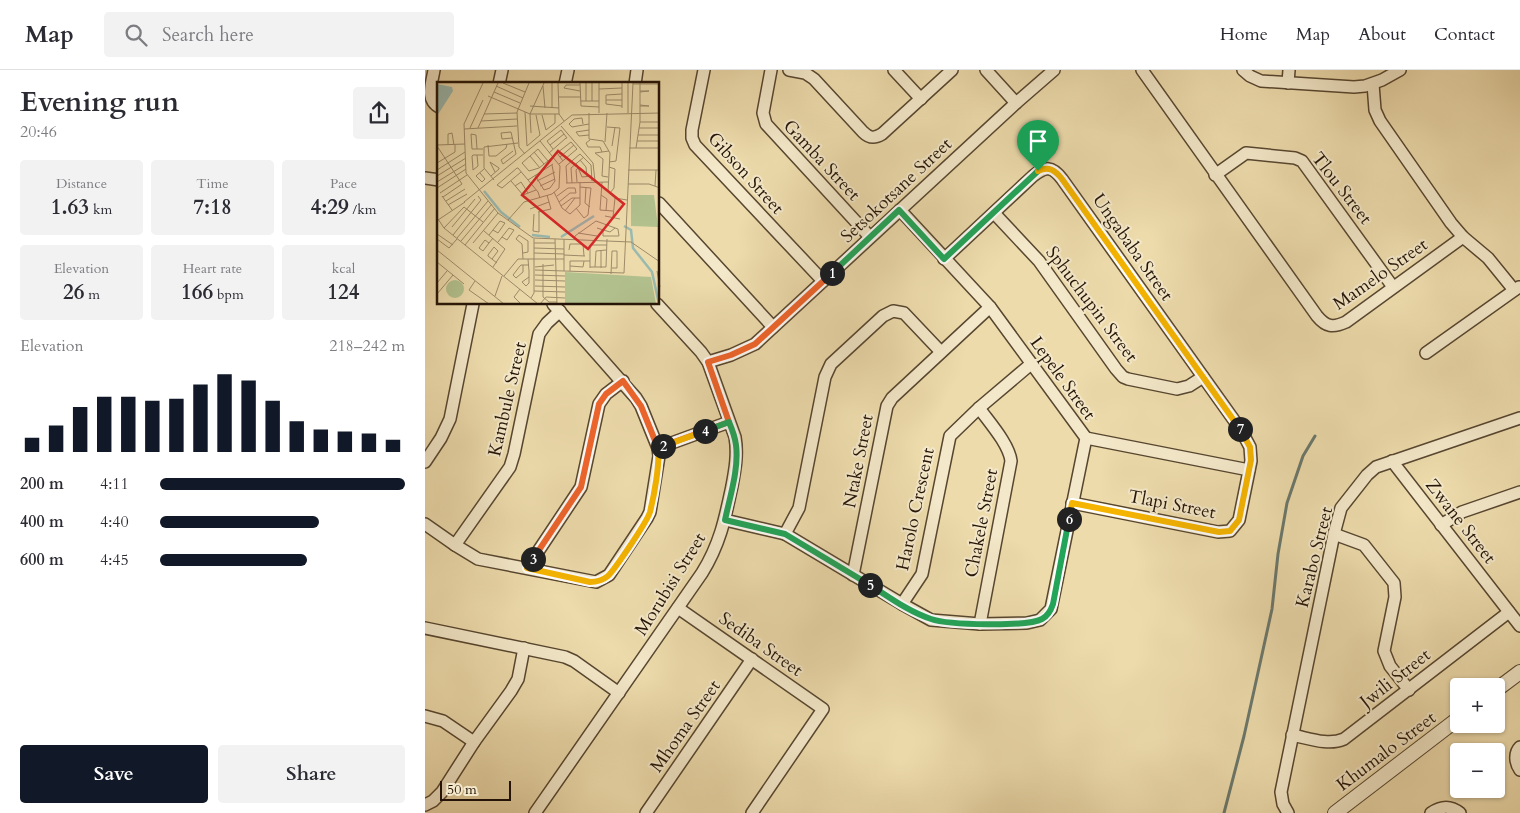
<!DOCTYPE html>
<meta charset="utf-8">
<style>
body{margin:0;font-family:Cardo,serif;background:#f2f2f3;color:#2b2b33;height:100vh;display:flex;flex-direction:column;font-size:19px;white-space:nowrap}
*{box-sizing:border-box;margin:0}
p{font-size:16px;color:#7c7c81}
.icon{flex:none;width:28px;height:28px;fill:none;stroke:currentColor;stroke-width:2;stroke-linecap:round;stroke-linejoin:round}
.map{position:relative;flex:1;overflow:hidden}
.details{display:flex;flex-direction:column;background:#fff;width:425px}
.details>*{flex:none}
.controls{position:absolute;left:1025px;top:608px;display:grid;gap:10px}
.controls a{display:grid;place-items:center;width:55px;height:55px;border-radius:5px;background:#fff;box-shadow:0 1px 4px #0004;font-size:25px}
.scale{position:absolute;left:15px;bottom:12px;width:71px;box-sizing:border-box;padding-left:5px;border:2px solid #251407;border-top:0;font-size:14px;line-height:18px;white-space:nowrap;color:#251407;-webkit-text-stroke:4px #f3e8c9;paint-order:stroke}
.pin{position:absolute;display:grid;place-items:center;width:42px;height:42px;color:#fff;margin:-51px -21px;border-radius:50% 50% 50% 0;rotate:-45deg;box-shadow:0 0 5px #0007}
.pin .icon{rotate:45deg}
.km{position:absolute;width:25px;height:25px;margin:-12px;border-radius:50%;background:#222;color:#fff;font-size:14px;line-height:25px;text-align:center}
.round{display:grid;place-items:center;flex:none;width:52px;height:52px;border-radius:5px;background:#f2f2f3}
.summary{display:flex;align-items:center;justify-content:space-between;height:85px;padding:0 20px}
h1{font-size:28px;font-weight:700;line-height:38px}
.stats{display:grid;grid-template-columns:repeat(3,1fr);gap:8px;height:85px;padding:5px 20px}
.stats div{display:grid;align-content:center;border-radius:5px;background:#f2f2f3;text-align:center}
.stats b{font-size:21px;font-weight:700}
.stats small{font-size:14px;font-weight:400}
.stats p{font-size:14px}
.chart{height:140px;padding:10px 20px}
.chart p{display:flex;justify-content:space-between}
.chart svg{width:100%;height:90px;margin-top:5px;stroke:#111827;stroke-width:6}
.cta{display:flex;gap:10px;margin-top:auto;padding:10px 20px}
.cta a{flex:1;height:58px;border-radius:5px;background:#111827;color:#fff;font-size:20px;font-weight:700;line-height:58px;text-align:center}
.cta a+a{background:#f2f2f3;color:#2b2b33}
ul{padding:0 20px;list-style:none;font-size:16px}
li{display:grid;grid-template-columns:80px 60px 1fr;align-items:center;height:38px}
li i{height:12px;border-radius:6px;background:#111827}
header{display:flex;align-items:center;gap:30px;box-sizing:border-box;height:70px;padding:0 25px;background:#fff;border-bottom:1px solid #e1e1e2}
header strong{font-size:24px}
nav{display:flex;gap:28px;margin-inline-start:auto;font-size:18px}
.search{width:350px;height:45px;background:#f2f2f3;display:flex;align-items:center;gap:12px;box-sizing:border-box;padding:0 18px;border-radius:5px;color:#7c7c81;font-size:19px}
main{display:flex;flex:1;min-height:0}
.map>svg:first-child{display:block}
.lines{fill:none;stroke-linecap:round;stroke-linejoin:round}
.stream{stroke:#6b786c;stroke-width:3}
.minor-casing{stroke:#574630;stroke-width:14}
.tertiary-casing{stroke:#574630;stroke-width:16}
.minor{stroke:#f3e8c9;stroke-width:11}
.tertiary{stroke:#f3e8c9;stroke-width:14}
.split-1-casing{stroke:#fff;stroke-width:10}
.split-2-casing{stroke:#fff;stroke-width:10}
.split-3-casing{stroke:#fff;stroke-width:10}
.split-4-casing{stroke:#fff;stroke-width:10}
.split-5-casing{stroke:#fff;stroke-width:10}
.split-6-casing{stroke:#fff;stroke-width:10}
.split-7-casing{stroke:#fff;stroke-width:10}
.split-8-casing{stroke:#fff;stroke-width:10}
.split-1{stroke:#22a559;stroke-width:6}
.split-2{stroke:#f0652b;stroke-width:6}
.split-3{stroke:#f0652b;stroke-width:6}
.split-4{stroke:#f5b400;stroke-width:6}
.split-5{stroke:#22a559;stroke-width:6}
.split-6{stroke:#22a559;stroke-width:6}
.split-7{stroke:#f5b400;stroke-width:6}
.split-8{stroke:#f5b400;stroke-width:6}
.labels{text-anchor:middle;stroke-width:4;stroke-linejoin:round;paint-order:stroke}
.street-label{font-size:18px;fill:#251407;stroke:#f3e8c9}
.inset-river{fill:none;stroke:#9abab0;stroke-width:2.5}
.inset-road{fill:none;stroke:#9d8b6a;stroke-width:1}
.view{fill:#d62828;fill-opacity:0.15;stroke:#d62828;stroke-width:2.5}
.inset-edge{fill:none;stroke:#251407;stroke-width:2.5}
</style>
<header>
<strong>Map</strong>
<div class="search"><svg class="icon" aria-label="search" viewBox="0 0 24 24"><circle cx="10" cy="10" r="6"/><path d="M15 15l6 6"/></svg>Search here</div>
<nav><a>Home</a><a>Map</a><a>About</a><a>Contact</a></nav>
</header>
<main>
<section class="details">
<div class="summary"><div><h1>Evening run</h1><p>20:46</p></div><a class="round"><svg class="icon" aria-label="share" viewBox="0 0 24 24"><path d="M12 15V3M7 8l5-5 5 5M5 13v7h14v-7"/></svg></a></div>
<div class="stats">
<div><p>Distance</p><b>1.63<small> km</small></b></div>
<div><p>Time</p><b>7:18</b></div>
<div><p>Pace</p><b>4:29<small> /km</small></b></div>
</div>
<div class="stats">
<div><p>Elevation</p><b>26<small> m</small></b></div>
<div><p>Heart rate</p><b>166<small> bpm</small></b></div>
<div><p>kcal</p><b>124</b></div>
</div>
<div class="chart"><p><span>Elevation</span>218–242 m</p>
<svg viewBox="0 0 160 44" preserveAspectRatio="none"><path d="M5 44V37M15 44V31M25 44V22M35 44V17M45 44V17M55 44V19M65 44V18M75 44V11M85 44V6M95 44V9M105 44V19M115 44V29M125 44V33M135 44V34M145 44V35M155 44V38"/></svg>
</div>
<ul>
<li><b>200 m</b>4:11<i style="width:100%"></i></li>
<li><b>400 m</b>4:40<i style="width:65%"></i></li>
<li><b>600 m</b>4:45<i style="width:60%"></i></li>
</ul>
<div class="cta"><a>Save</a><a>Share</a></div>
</section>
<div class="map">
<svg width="1095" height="743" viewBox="0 0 1095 743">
<rect width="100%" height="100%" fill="#eddbac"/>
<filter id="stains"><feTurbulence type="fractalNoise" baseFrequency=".004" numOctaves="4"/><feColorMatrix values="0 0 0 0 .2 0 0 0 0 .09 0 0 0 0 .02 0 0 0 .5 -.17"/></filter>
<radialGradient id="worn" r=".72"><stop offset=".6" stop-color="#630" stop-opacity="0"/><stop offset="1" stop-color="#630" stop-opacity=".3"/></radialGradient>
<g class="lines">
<path class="stream" d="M799 743 819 666 847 539 853 484 862 433 878 386 890 366"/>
<g class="minor-casing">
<g id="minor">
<path d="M9 0C7 13 0 29 14 37"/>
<path d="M279 0 267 60V68L270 75 398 211"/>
<path d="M346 0 338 43 341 54 445 167"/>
<path d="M364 0 380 3 389 9 438 62C444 68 449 69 457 64L527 0"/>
<path d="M469 0 496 29"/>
<path d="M561 0 591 33"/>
<path d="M717 0 892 246C901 257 908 258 921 252L1038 167"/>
<path d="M818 0 825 6 836 11 929 17 940 16 957 10 975 0"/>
<path d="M863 13 864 0"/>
<path d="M74 14 77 0"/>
<path d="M140 14 143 0"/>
<path d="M210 14 212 0"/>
<path d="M948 14 950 40 955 51 1026 153 1038 167 1063 188 1089 220"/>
<path d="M790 105 821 83 870 88 877 91 968 217"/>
<path d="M0 108 14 110"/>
<path d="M234 133 348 257"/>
<path d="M569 143 614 191 691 299 698 307 703 309 752 319 764 316 778 307"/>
<path d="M519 189 608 106C621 96 627 96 637 109L816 360 825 377 826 391 814 450 805 461 793 462 647 433"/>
<path d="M1001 283 1094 217"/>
<path d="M283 292 306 285 330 274 591 33 629 0"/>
<path d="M554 338C564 352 584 374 586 391L555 554"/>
<path d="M661 368 824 400"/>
<path d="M233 378 304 352"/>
<path d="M967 391 1095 556"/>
<path d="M0 392 16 368 25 349 48 234"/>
<path d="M300 450 360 464 477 534 506 550 555 554 602 553 615 550 626 539 661 368 565 237 475 140"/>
<path d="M0 454 30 475 53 489 171 512 184 505 222 448 225 442 234 386 233 378 216 336 211 328 128 234"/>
<path d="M1016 455 1037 442 1095 422"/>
<path d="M360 464 374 438 400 307 406 294 458 246 468 241 479 243 516 282"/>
<path d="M909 464 939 475 969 513 970 527 959 581 965 596 984 620"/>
<path d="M30 475 85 397 89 384 114 264 122 253 135 241"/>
<path d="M102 498 156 417 174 334 181 324 198 311"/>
<path d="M428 505 462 336 467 328 565 237"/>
<path d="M477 534 497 504 525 366 554 338 606 294"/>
<path d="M253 538 398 639 327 743"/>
<path d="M0 558 140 587 149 591 194 623"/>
<path d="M0 646 18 651 49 672"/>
<path d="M867 665C883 668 903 676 919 669L1084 542"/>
<path d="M1095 677C1089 683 1090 693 1095 700"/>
<path d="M0 735 8 731 17 722 49 672 86 621 93 609 99 578"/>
<path d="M110 743 277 503C295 474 300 449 307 416 310 400 313 384 310 367L283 292 276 282 232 234"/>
<path d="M221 743 327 589"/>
<path d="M863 743 858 734 856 722 909 464 916 438 942 405 951 397 1095 348"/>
<path d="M1006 743C1016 736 1025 735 1035 743"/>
</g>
</g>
<g class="tertiary-casing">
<g id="tertiary">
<path d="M1071 620 1095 602"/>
<path d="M910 743 1034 648"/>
</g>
</g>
<use href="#minor" class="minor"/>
<use href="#tertiary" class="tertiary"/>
</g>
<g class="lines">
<g class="split-1-casing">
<path id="split-1" d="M407 203 474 140 519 189 613 101"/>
</g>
<g class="split-2-casing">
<path id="split-2" d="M238 376 304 352 283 292 306 285 330 274 407 203"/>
</g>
<g class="split-3-casing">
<path id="split-3" d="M108 489 156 417 174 334 181 324 198 311 216 336 233 378 238 376"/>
</g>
<g class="split-4-casing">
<path id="split-4" d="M108 489 102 498 165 512C172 512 177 511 183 506 190 499 222 452 225 442 229 426 235 394 233 378L280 361"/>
</g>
<g class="split-5-casing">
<path id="split-5" d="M280 361 304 352C307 359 310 367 311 375 314 399 305 426 300 450L360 464 445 515"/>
</g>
<g class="split-6-casing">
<path id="split-6" d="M445 515C464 527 484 542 506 549 523 555 602 557 617 549 623 546 626 540 628 534L644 449"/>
</g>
<g class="split-7-casing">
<path id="split-7" d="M644 449 647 433 794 462 805 461 814 450 826 390 825 377 815 359"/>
</g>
<g class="split-8-casing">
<path id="split-8" d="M613 101C624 96 630 100 637 109L815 359"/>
</g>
<use href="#split-1" class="split-1"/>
<use href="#split-2" class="split-2"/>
<use href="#split-3" class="split-3"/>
<use href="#split-4" class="split-4"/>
<use href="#split-5" class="split-5"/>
<use href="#split-6" class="split-6"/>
<use href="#split-7" class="split-7"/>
<use href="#split-8" class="split-8"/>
</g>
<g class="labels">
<g class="street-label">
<text transform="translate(397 90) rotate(47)" y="6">Gamba Street</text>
<text transform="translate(321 103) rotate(48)" y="6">Gibson Street</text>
<text transform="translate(917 118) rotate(52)" y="6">Tlou Street</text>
<text transform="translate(471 120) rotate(-43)" y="6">Setsokotsane Street</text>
<text transform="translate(708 177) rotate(55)" y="6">Ungababa Street</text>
<text transform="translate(955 204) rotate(-35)" y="6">Mamelo Street</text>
<text transform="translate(667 234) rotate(53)" y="6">Sphuchupin Street</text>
<text transform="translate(638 308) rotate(54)" y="6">Lepele Street</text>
<text transform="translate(82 329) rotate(-77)" y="6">Kambule Street</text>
<text transform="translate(433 391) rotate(-79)" y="6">Ntake Street</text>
<text transform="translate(747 434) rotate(11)" y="6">Tlapi Street</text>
<text transform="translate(490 439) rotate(-78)" y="6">Harolo Crescent</text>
<text transform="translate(1036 451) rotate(52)" y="6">Zwane Street</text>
<text transform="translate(556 453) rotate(-79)" y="6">Chakele Street</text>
<text transform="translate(889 487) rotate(-76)" y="6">Karabo Street</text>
<text transform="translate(245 514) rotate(-58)" y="6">Morubisi Street</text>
<text transform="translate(336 574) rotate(35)" y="6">Sediba Street</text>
<text transform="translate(970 608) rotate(-38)" y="6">Jwili Street</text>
<text transform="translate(260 656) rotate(-55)" y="6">Mhoma Street</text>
<text transform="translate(961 681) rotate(-37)" y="6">Khumalo Street</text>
</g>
</g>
<g transform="translate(12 12)">
<rect width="222" height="222" fill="#eddbac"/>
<path d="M194 113H217L221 145 194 144ZM128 190 214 195 219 222H128ZM9 207a9 9 0 1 1 18 0a9 9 0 1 1-18 0Z" fill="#b2c18e"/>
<path d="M0 2 15 5 16 9 0 34Z" fill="#9abab0"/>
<path class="inset-river" d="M47 109 64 130 83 145M187 144 194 148 196 166 215 190 222 222M95 153 113 155M124 155 157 134"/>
<path class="inset-road" d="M46 1 27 42 29 91 61 131 96 156 194 160 223 180M66 1 88 10M115 1V26M121 1 122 32 127 39M143 1 144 24 162 25M149 1V19M155 1V19M162 1V31M185 1V26M191 1V31M196 2H223M143 3H129L127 6 143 9M59 4 86 16M106 4 108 26M162 7 185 6M203 9H212L203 10M57 10 83 21M185 12 169 13V22L185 24M51 14 93 32H122M121 15H144M169 18H185M144 19H162M203 23 212 24H203M93 24 122 26M88 30 90 64 103 53 99 33M152 31V57L166 59 173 71 171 110 178 116 190 118M47 32 80 31M105 33 109 48 118 41V32M44 39 80 37M203 40H223M146 42 145 36 137 37 132 42 135 45 152 42M124 44 156 81 158 99M170 45 183 46 179 79 172 80M33 46 46 18M41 46 61 1M202 46H223M27 47 80 44M152 48 139 50 142 54 152 53M94 51 93 32 107 1M201 53H223M75 56 65 57 64 51 74 50 79 72 66 82 64 78 76 69M153 58 149 61 151 65H163L165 70M200 59H223M168 60 170 31M0 63 28 62M11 63V52L15 51 17 63M51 63 52 74H59L69 66 70 62M113 63 127 52M0 64 25 102 6 115M175 64 178 45M192 66H223M199 66 203 40V1M40 67 39 53 34 52 35 67H46M97 70 107 82M112 71 129 56H130L124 48 110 59 116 67M88 72 82 65 80 30 92 1M40 73 41 84 36 88 35 74 36 73H46M93 74 103 86M123 75 137 63M143 78 149 85 150 95M111 79 101 67 85 81 92 89 102 86 116 75M0 81 18 70V63M139 81 145 95 155 94M122 82 140 67 134 60 120 71 126 79M172 85 178 87 177 106 173 111M0 88 28 70M191 88H223M84 90 65 106 60 103 80 86H81L101 110 103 116M43 91 48 97 45 100 39 94 40 93 47 87M98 93 107 108 113 106 118 99 115 83M0 94 29 76M54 94 62 87V86L53 80 58 90M171 95 165 94 166 77 158 71 172 69M57 98 47 86V65L81 61M91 98 116 82M74 99 86 113 99 108M100 99 118 90M0 100 29 82M140 100 139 88 142 85M165 100 163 128 176 129M129 101 171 100M130 101 129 84 143 72 154 83 155 99M135 101 134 86 147 75M191 102H212L223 106M78 104 84 100 91 111M103 104 118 97M218 104 219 88M143 105 154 106 151 133M149 105 148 121 153 125M0 106 29 87M117 110 125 126 133 132 143 123V100M3 111 30 93M164 113 170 117 169 129M5 114 15 128M120 114 131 106H138L139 111M9 119 28 107M27 120 135 33 223 31M122 120 133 111H139M11 123 30 112M124 124 135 116H143M139 126 147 136 151 133M93 127 112 120M128 129 138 116M101 130 114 127 110 113M97 132 96 149 102 150V130M168 134 183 137M176 135 178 116M1 137 7 146 101 222M1 138 28 120M71 138 87 120 115 112 122 106 123 84 103 59M15 145 38 117M7 146 27 125 46 140M160 146 173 150 178 146M47 149 68 167 56 185M141 151 160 154M0 152 16 163M16 153 44 118 41 114M52 153 63 139 68 141 61 151 56 148M20 156 51 119M0 157 12 166 20 157M118 157 120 222M127 157V189M137 158 138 154 159 139 181 147 182 154H166V147M24 159 55 122M61 160 72 146 77 148 70 158 65 155M36 161 61 131M52 161 48 158 42 166 46 169 52 161 56 156M97 161H118M28 163 58 126M97 166 127 167M0 168 67 222M132 168 133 162H146L147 174M86 171 91 170V159L82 153 79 157 85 162 86 177M97 171 127 172M127 173 148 174M55 177 61 169 57 165 51 173V174L60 181M91 177 92 189V201L89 204 85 200 92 195M0 180 27 202M106 182V215L112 220H120M86 183V190L79 196 76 193 83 184 84 183H92M133 184 146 185 147 179M98 185 117 183M153 185H169L170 157M158 185 159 169 169 168M153 186V163H170M164 186V168M98 188 187 191 196 1M133 189V179H153M220 189 223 205M174 192 175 169H180V186H175M98 193 128 194M67 194 81 177H127M98 198 128 199M38 199 32 208 52 222M0 201 10 189M98 204 128 205M83 207 77 215 84 222M97 209 128 210M0 212 16 193M58 214 65 194M94 216 97 211V157M103 222 109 215 128 216"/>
<path class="view" d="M121 69 187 122 151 167 85 113Z"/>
<rect width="222" height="222" class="inset-edge"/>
</g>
<rect width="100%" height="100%" filter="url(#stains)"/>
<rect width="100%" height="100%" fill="url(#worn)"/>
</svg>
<div class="controls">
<a>+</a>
<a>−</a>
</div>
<div class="scale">50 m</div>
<div class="pin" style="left:613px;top:101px;background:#1e9e55"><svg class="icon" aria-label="arrive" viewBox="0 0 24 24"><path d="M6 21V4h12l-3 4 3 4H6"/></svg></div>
<b class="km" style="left:407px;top:203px">1</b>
<b class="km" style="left:238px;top:376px">2</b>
<b class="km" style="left:108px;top:489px">3</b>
<b class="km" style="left:280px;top:361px">4</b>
<b class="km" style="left:445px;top:515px">5</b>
<b class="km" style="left:644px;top:449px">6</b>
<b class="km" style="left:815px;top:359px">7</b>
</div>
</main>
